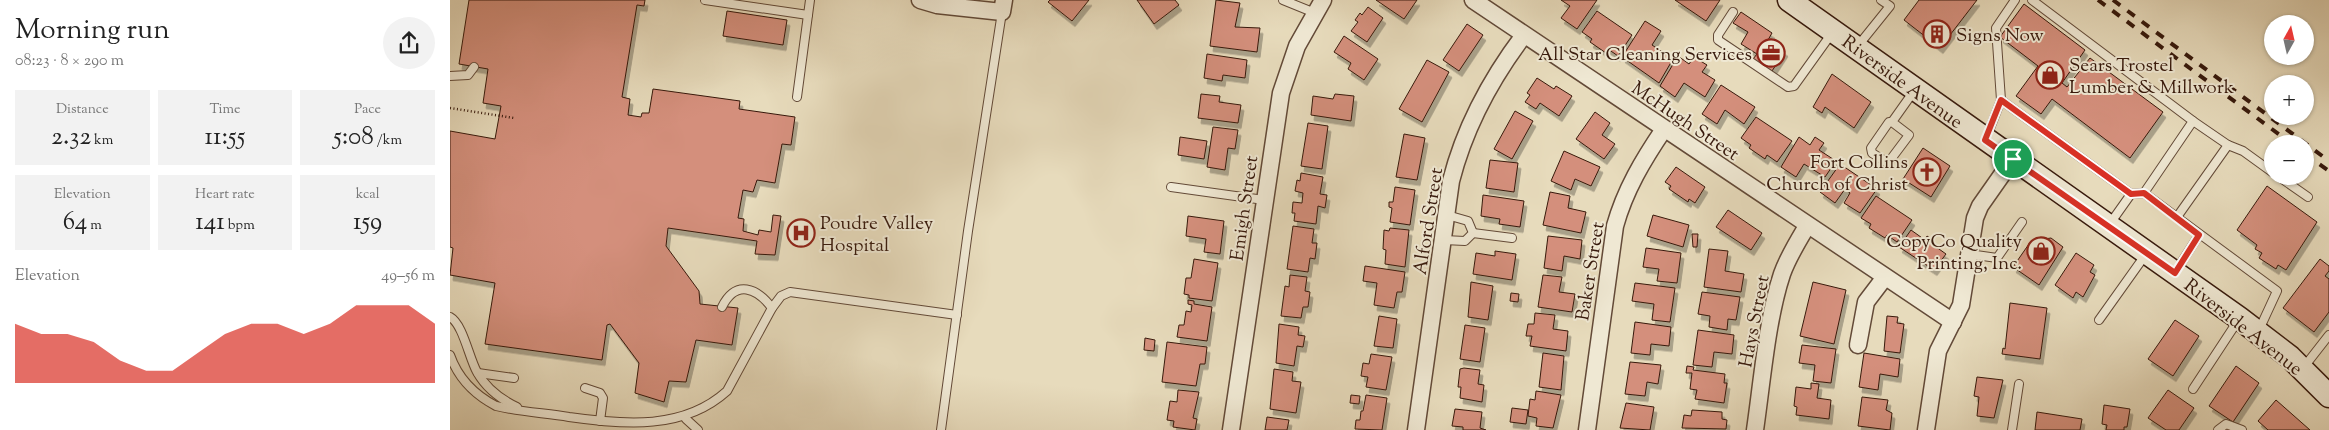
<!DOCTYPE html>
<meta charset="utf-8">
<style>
body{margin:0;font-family:"Sorts Mill Goudy",serif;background:#f2f2f2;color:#222;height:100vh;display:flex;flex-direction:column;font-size:19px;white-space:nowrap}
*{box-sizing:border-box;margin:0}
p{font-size:16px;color:#767676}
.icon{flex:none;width:28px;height:28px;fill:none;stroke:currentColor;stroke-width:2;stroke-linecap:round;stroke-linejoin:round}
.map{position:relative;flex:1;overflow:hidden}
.sheet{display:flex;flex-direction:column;background:#fff;width:450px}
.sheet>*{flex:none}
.needle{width:32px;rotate:8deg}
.fabs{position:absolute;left:1814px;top:15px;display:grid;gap:10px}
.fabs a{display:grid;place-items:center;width:50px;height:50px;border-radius:50%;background:#fff;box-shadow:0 1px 4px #0004;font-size:25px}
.pin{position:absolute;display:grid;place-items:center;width:42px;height:42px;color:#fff;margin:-21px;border:2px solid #fff;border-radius:50%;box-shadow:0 1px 5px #0007}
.round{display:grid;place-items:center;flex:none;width:52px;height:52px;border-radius:26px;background:#f2f2f2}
.summary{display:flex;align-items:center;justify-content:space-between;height:85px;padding:0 15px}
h1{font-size:28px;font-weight:600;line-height:38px}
.stats{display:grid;grid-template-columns:repeat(3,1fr);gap:8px;height:85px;padding:5px 15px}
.stats div{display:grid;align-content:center;border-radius:0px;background:#f2f2f2;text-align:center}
.stats b{font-size:25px;font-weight:600}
.stats small{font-size:14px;font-weight:400}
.stats p{font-size:14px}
.chart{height:140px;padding:10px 15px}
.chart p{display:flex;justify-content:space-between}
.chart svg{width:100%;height:90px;margin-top:5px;fill:#d93025;opacity:.7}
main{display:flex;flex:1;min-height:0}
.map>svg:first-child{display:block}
.building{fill:#d48f7c;stroke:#37190c;filter:url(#shadow)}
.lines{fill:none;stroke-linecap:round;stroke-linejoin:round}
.service-casing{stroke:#634a38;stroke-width:10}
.minor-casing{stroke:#634a38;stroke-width:19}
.secondary-casing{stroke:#37190c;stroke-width:25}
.path{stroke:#37190c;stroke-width:2.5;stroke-dasharray:1 2.5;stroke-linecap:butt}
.service{stroke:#efe8d3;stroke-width:8}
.minor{stroke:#efe8d3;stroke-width:16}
.secondary{stroke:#efe8d3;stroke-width:22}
.rail{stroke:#37190c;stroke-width:4;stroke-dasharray:9 9;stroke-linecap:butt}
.route-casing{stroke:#fff;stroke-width:10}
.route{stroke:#d93025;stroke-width:6}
.labels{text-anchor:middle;stroke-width:4;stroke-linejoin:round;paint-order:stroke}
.poi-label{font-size:19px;fill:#37190c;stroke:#efe8d3;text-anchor:start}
.street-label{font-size:19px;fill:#37190c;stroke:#efe8d3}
</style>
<main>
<section class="sheet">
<div class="summary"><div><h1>Morning run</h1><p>08:23 · 8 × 290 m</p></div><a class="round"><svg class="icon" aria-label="share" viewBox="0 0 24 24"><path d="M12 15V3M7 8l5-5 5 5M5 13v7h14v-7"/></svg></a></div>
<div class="stats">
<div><p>Distance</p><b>2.32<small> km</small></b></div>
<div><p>Time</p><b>11:55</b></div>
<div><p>Pace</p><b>5:08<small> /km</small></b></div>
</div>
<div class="stats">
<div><p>Elevation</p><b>64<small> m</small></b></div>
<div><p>Heart rate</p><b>141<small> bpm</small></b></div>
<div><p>kcal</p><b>159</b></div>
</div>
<div class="chart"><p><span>Elevation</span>49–56 m</p>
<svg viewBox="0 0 160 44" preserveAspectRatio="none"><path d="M0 44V15L10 20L20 20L30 24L40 33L50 38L60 38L70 29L80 20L90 15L100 15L110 20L120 15L130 6L140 6L150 6L160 15V44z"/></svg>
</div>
</section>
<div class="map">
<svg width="1879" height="430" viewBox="0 0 1879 430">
<defs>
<filter id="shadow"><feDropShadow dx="3" dy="5.5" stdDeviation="0" flood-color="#0004"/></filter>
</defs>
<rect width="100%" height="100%" fill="#e7dbbc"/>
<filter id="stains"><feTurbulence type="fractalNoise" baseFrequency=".004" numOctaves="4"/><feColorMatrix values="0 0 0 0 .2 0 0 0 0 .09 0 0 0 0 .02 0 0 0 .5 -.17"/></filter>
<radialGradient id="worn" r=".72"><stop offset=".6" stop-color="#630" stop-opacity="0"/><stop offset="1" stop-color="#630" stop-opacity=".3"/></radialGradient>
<g class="building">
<path d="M19 0H195L194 6 187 5 172 97 180 99 178 115 191 117 192 113H199L203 89 290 101 289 109 345 117 341 145 332 144 325 183 307 180 303 192 293 190 288 218 294 219 293 231 308 235 309 230 321 232 323 215 331 216 325 255 305 254 307 241 218 228 216 246 249 291 250 304 288 308 282 345 246 340 236 382 219 381 214 402 185 393 189 363 160 324 157 325 152 360 35 344 45 283 0 275 3 248 0 247V131L45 139 51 106 33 103 38 69 9 64Z"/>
<path d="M600 0H639L622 21 598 2Z"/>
<path d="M687 0H725L729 5 704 24Z"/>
<path d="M766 0 790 3 785 27 810 28 807 52 760 46Z"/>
<path d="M926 0H967L954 19Z"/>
<path d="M1111 0H1147L1127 29 1111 18 1120 6Z"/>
<path d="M1225 0H1270L1256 21Z"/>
<path d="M1469 0H1527L1490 48 1454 20Z"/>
<path d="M1574 4 1635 50 1612 83 1617 87 1640 58 1713 112 1680 158 1602 99 1591 114 1566 96 1588 66 1550 37Z"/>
<path d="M918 7 933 18 917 42 901 31 908 22 905 20 910 13 912 15Z"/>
<path d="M277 11 337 20 333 45 273 36Z"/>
<path d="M1147 11 1182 35 1168 56 1158 49 1156 53 1140 42 1142 39 1132 32Z"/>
<path d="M1291 12 1322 33 1318 40 1335 51 1322 71 1303 59 1307 54 1291 44 1298 32 1283 23Z"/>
<path d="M1195 21 1211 31 1202 45 1223 59 1209 83 1172 57Z"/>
<path d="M1017 24 1033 35 1009 71 993 60Z"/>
<path d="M894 36 928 59 914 80 898 69 901 63 884 52Z"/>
<path d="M757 54 797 60 795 78 773 75 772 81 754 78Z"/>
<path d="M1228 56 1239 64 1244 57 1257 65 1252 72 1265 80 1255 97 1234 83 1225 97 1210 86Z"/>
<path d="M977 60 999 72 972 122 949 109Z"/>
<path d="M1382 74 1421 102 1404 128 1375 107 1372 113 1363 107Z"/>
<path d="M1087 78 1104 89 1106 86 1122 96 1109 116 1090 103 1086 109 1075 102 1080 95 1077 93Z"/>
<path d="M1271 85 1305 107 1294 124 1275 110 1267 124 1252 114Z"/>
<path d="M751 94 770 96 769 102 791 105 788 123 748 118Z"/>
<path d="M885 94 904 96 901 121 861 115 863 96 883 99Z"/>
<path d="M1065 111 1083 121 1062 159 1044 149Z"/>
<path d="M1145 112 1160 123 1152 135 1165 144 1154 159 1126 139Z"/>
<path d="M1306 117 1342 141 1327 162 1317 155 1315 159 1299 148 1301 145 1291 138Z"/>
<path d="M858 123 878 126 872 169 851 166Z"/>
<path d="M763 127 788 130 785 149 778 148 775 170 757 167Z"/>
<path d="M954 134 975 138 967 180 946 177Z"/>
<path d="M730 137 757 141 754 159 728 155Z"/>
<path d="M1349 137 1360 145 1365 137 1374 143 1369 150 1386 161 1375 177 1354 164 1346 177 1331 167Z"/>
<path d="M1473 148 1500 166 1481 197 1453 179Z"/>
<path d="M1114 151 1150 167 1141 186 1125 179 1121 190 1101 181Z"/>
<path d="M1040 160 1068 163 1064 192 1036 188Z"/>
<path d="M1390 164 1427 189 1410 213 1394 203 1400 193 1395 189 1385 203 1370 192Z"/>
<path d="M1226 167 1255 187 1245 203 1239 199 1238 202 1219 189 1221 186 1215 182Z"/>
<path d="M851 173 873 177 870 194 877 195 875 208 868 206 866 224 844 221 845 213H842L843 202 852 203 853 193 845 191 847 180 850 181Z"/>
<path d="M1817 186 1867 222 1836 270 1828 265 1826 269 1809 258 1812 253 1805 249 1807 245 1787 230Z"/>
<path d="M945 187 965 190 960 225 940 222 942 208 939 207V202H943Z"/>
<path d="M1100 192 1120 196 1118 208 1136 212 1131 233 1093 225Z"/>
<path d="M1033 195 1074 201 1070 227 1049 224 1050 219 1031 216Z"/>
<path d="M1426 196 1462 220 1447 242 1437 235 1435 238 1419 228 1421 224 1411 218Z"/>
<path d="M1278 210 1312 233 1301 250 1266 227Z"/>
<path d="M1203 215 1239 225 1233 247 1197 236Z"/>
<path d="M738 216 774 221 770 254 754 252 756 239 736 236Z"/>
<path d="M843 226 864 229 862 243H867L865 259 860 258 858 272 837 269Z"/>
<path d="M940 228 959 230 955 267 935 264 936 250 933 249 934 230 939 231Z"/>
<path d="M1461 230 1475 240 1477 236 1484 241 1482 244 1496 254 1484 270 1449 247Z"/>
<path d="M1242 234H1248L1247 247H1243Z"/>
<path d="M1098 236 1132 240 1130 259 1114 256 1112 271 1094 268Z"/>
<path d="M1601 238 1613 247 1589 285 1563 267 1581 241Z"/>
<path d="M1196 248 1231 253 1227 283 1207 281 1209 269 1193 267Z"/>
<path d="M1259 249 1278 251 1275 271 1294 274 1291 292 1254 287Z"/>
<path d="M1045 251 1066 254 1062 280 1023 274 1026 253 1045 256Z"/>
<path d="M1626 253 1644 265 1640 272 1645 275 1633 297 1626 292 1623 298 1605 285Z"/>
<path d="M744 259 768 263 762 301 739 298V295L734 294 736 278H741Z"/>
<path d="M1870 259 1879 266V271L1875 276 1879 279V312L1864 332 1833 308Z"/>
<path d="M915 266 955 272 952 292H947L944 308 924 305 927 283 913 281Z"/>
<path d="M840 275 857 277 855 291 860 292 858 307H853L851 318 831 316 835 286 839 287Z"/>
<path d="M1093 275 1112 277 1109 292 1125 294 1122 312 1088 307Z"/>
<path d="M1021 282 1043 286 1038 320 1018 317Z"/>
<path d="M1363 282 1396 290 1384 344 1350 336Z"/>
<path d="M1185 283 1225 288 1220 322 1202 320 1204 304 1182 301Z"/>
<path d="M1252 292 1290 297 1286 320 1278 319 1277 330 1259 327 1260 316 1248 314Z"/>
<path d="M1061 293 1069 294 1068 302 1060 301Z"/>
<path d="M738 300 744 301V304L762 307 757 341 727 337 729 325H734L736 311 741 312 742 305 738 304Z"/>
<path d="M1560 303 1597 308 1590 359 1552 354 1553 348 1555 349Z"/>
<path d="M1085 313 1105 315 1103 329 1118 331 1116 351 1080 346 1082 336H1076L1078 324H1084Z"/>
<path d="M929 316 947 319 943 348 924 346Z"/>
<path d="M1437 316 1448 317 1447 323 1454 324 1450 353 1434 351Z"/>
<path d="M1725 320 1749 336 1723 376 1698 359Z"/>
<path d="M1185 322 1221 327 1219 346 1201 344 1200 355 1181 353Z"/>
<path d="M829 324 849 327 848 335 855 336 853 347 847 346 844 366 826 363Z"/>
<path d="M1015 325 1035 328 1030 362 1010 359Z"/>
<path d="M1248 330 1284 335 1282 354 1264 352 1262 367 1243 365Z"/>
<path d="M695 338 705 340 704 351 694 350Z"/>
<path d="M717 342 757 347 755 364H750L746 386 712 382Z"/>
<path d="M1352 345 1386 349 1381 383 1363 381 1365 365 1349 363Z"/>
<path d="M1093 353 1114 356 1111 390 1089 387Z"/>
<path d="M1414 353 1450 359 1448 377 1430 374 1428 390 1409 387Z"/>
<path d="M921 354 942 357 936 390 916 387 918 377 911 376 913 363 919 364Z"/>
<path d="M1180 362 1211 365 1208 384 1197 382 1195 396 1175 394Z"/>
<path d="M1237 366 1244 367 1243 370 1275 374 1274 383H1277L1274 403 1245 399 1247 390 1240 389 1242 373H1236Z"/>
<path d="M1786 366 1809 383 1783 422 1759 406Z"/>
<path d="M1014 368 1030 370 1028 384 1034 385 1032 402 1010 398 1011 387H1008L1010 369Z"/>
<path d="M824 369 843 372 842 381 851 382 846 413 820 409Z"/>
<path d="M1527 377 1553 380 1544 418 1527 416 1529 397 1524 396Z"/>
<path d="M1361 383 1369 384 1367 398 1381 400 1379 419 1346 415 1347 407 1344 406 1346 387 1361 389Z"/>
<path d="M728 390 749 392 743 418 747 419 745 430 723 427 724 421 717 420 720 401 727 402Z"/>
<path d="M1718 390 1744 408 1729 430H1716L1698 418Z"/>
<path d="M1086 391 1111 395 1103 428 1086 426 1087 418 1078 416 1080 399 1085 400Z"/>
<path d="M901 395 910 396 909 404 900 403Z"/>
<path d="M916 395 937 398 932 430 905 429 906 420H910L911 411H913Z"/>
<path d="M1412 397 1438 400 1436 410 1442 413 1440 430 1408 426Z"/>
<path d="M1826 400 1860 430H1818L1808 421Z"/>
<path d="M1176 403 1204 407 1200 430 1170 428Z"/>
<path d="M1654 405 1680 409 1677 427H1674V430H1656L1657 425 1652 424Z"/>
<path d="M1062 408 1078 410 1076 424 1060 422Z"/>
<path d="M1005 409 1032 412 1030 428 1036 430H1013V427L1002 426Z"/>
<path d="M1242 410 1272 412V419L1277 420 1276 429 1232 428 1234 415 1241 416Z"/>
<path d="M1587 412 1632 419 1630 430H1585Z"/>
<path d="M817 417 839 420 837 430H815Z"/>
</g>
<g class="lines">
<g class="service-casing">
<g id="service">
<path d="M255 0 358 15"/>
<path d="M833 0 865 13"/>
<path d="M1582 0 1743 121 1694 193"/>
<path d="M1283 12 1268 35V40L1338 87 1344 86 1382 33"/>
<path d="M1407 47 1440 6 1431 0"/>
<path d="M0 76 18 75 24 67"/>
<path d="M347 97 360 0"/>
<path d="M1551 100 1681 194 1694 193 1827 291 1809 330"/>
<path d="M1442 122H1439L1421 148 1422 153 1438 163 1459 135 1442 122 1464 91"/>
<path d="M1537 136 1551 100 1546 28 1565 0"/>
<path d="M1778 145 1793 151 1822 172"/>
<path d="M1828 176 1858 197"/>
<path d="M721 187 814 200"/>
<path d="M1727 217 1778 145 1743 121"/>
<path d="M1659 225 1681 194"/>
<path d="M1023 233 1062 238"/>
<path d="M994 240 1015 241 1023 233 1018 221 997 215"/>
<path d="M1519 254 1547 258 1572 222"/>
<path d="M1726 271 1749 235"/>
<path d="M272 307C286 279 307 288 322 308"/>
<path d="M0 317C13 324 19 358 27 372 36 388 50 399 67 407"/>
<path d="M1649 320 1696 254"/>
<path d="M0 355C8 378 25 395 46 406 70 412 95 413 119 417 175 425 234 430 277 391L322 308 331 296 340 292 507 315"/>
<path d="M1854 367 1879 335"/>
<path d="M28 373 64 378"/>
<path d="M135 388 150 393 153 398 150 421"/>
<path d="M1743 389 1789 319"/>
<path d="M236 419 248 430"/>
<path d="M491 430 518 231 552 12"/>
<path d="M1562 430 1569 384"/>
<path d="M1768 430 1776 424 1792 430"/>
</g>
</g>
<g class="minor-casing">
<g id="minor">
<path d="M470 0 487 5 552 12 554 0"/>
<path d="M1023 0 1503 322"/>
<path d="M1408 345 1416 302 1435 277"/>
<path d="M781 430 831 93 847 46 873 0"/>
<path d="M966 430 1001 181C1015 126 1040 80 1074 35"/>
<path d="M1137 430 1165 226C1175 190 1193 160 1214 129"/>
<path d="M1305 430C1312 382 1317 319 1332 274 1338 257 1348 241 1357 226"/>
<path d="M1476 430 1488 351 1511 305 1525 218 1530 206 1563 159"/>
</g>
</g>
<g class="secondary-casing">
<path id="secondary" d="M1339 0 1789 318 1840 357 1879 396"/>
</g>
<path class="path" d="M0 108 64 118"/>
<use href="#service" class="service"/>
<use href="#minor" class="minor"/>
<use href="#secondary" class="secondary"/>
<g class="rail">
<path d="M1648 0 1842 144"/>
<path d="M1663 0 1879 161"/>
<path d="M1855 154 1879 171"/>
</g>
</g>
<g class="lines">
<g class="route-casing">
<path id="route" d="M1551 100 1681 194 1694 193 1749 235 1725 273 1535 140Z"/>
</g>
<use href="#route" class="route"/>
</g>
<defs>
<g id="building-ring" transform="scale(1.4375)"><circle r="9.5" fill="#efe8d3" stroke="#8f2418" stroke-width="1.5"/><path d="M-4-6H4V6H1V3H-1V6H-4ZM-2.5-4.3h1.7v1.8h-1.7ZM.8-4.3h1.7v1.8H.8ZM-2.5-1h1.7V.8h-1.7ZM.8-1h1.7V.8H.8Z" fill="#8f2418"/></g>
<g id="office-ring" transform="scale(1.4375)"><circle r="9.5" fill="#efe8d3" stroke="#8f2418" stroke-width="1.5"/><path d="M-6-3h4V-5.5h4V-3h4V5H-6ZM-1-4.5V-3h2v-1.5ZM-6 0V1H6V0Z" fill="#8f2418"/></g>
<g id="shop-ring" transform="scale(1.4375)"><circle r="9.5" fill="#efe8d3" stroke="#8f2418" stroke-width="1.5"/><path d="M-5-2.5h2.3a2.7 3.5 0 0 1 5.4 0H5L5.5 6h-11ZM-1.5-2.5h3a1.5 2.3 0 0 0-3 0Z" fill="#8f2418"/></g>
<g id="church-ring" transform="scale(1.4375)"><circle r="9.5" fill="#efe8d3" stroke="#8f2418" stroke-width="1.5"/><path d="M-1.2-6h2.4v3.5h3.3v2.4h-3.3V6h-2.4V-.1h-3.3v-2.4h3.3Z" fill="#8f2418"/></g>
<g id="hospital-ring" transform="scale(1.4375)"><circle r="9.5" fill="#efe8d3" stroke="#8f2418" stroke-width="1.5"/><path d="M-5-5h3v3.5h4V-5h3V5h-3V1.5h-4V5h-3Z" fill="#8f2418"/></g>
</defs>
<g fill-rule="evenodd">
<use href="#building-ring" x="1487" y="34"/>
<use href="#office-ring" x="1321" y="53"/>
<use href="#shop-ring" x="1600" y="75"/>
<use href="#church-ring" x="1477" y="172"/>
<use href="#hospital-ring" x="351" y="233"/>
<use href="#shop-ring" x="1591" y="251"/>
</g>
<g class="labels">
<g class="poi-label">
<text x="1506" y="41">Signs Now</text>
<text x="1302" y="60" text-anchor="end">All Star Cleaning Services</text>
<text x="1619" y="71">Sears Trostel<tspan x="1619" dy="22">Lumber &amp; Millwork</tspan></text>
<text x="1458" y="168" text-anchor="end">Fort Collins<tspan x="1458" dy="22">Church of Christ</tspan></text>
<text x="370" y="229">Poudre Valley<tspan x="370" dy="22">Hospital</tspan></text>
<text x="1572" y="247" text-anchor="end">CopyCo Quality<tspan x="1572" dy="22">Printing, Inc.</tspan></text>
</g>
<g class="street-label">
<text transform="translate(1453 81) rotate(36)" y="7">Riverside Avenue</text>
<text transform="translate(1236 120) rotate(34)" y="7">McHugh Street</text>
<text transform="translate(793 208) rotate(-82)" y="7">Emigh Street</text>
<text transform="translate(977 221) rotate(-81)" y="7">Alford Street</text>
<text transform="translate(1139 271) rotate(-81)" y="7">Baker Street</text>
<text transform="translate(1303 321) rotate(-79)" y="7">Hays Street</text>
<text transform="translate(1794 326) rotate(38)" y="7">Riverside Avenue</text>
</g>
</g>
<rect width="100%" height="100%" filter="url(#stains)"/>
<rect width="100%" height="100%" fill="url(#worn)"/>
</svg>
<div class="fabs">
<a><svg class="needle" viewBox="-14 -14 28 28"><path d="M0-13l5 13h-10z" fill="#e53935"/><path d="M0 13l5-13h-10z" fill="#767676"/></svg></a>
<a>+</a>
<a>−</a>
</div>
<div class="pin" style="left:1563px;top:159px;background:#1e9e55"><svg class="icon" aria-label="arrive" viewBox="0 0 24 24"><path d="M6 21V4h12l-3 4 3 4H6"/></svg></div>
</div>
</main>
